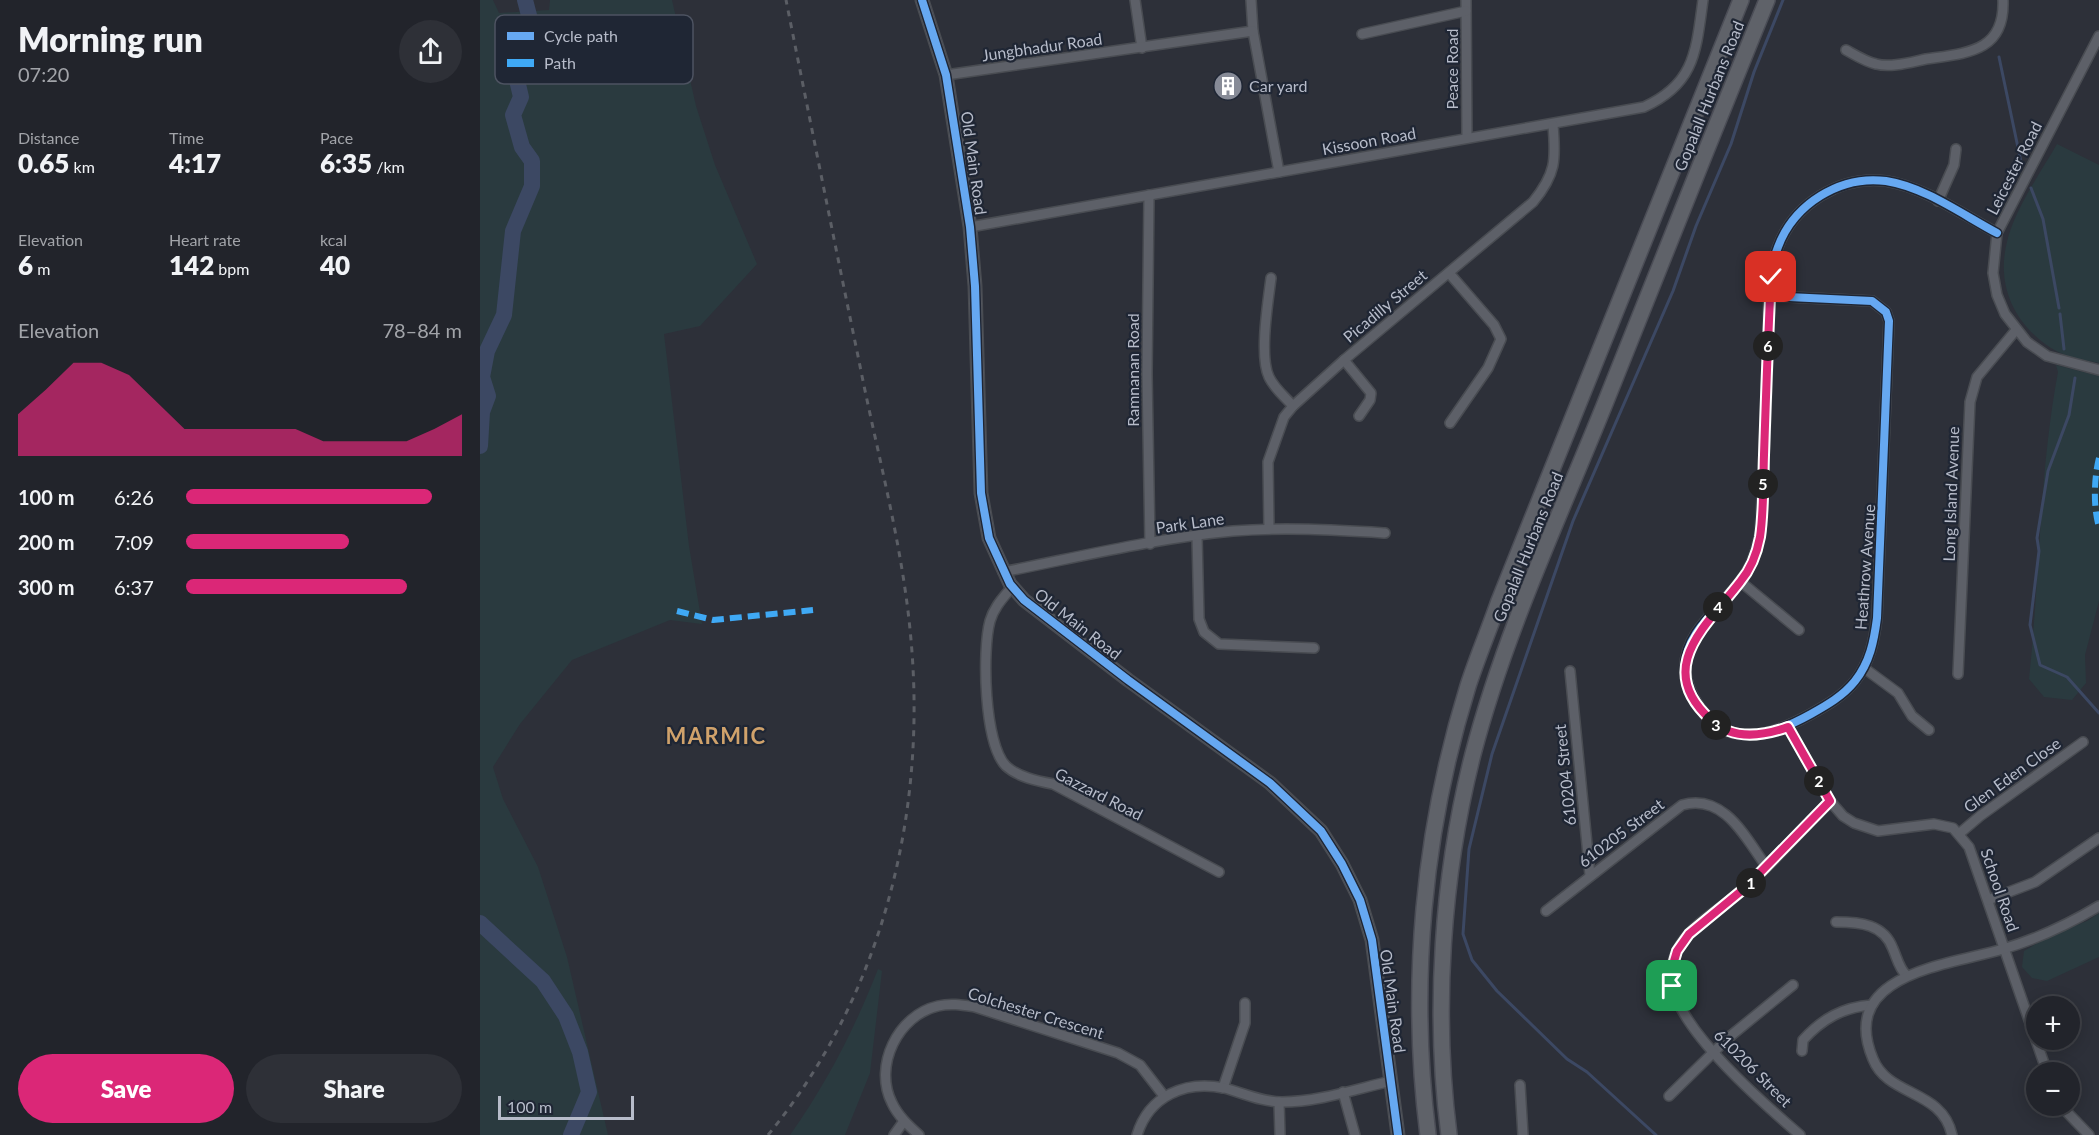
<!DOCTYPE html>
<meta charset="utf-8">
<style>
body{margin:0;font-family:Lato,sans-serif;background:#2e3037;color:#f1f3f6;height:100vh;display:flex;flex-direction:column;font-size:22px;white-space:nowrap}
*{box-sizing:border-box;margin:0}
p{font-size:20px;color:#a2a4a9}
.icon{flex:none;width:33px;height:33px;fill:none;stroke:currentColor;stroke-width:2;stroke-linecap:round;stroke-linejoin:round}
.map{position:relative;flex:1;overflow:hidden}
.drawer{display:flex;flex-direction:column;background:#22242b;width:480px}
.drawer>*{flex:none}
.fabs{position:absolute;left:1546px;top:996px;display:grid;gap:12px}
.fabs a{display:grid;place-items:center;width:54px;height:54px;border-radius:50%;background:#22242b;box-shadow:0 3px 15px #0003,0 0 0 2px #3f4147;font-size:30px}
.scale{position:absolute;left:18px;bottom:15px;width:136px;box-sizing:border-box;padding-left:6px;border:3px solid #b7bcca;border-top:0;font-size:16px;line-height:21px;white-space:nowrap;color:#b7bcca;-webkit-text-stroke:4px #1f2634;paint-order:stroke}
.pin{position:absolute;display:grid;place-items:center;width:51px;height:51px;color:#fff;margin:-26px;border-radius:12px;box-shadow:0 3px 9px #0006}
.km{position:absolute;width:30px;height:30px;margin:-15px;border-radius:50%;background:#222;color:#fff;font-size:16px;line-height:30px;text-align:center}
.round{display:grid;place-items:center;flex:none;width:63px;height:63px;border-radius:32px;background:#2e3037}
.summary{display:flex;align-items:center;justify-content:space-between;height:102px;padding:0 18px}
h1{font-size:33px;font-weight:800;line-height:45px}
.figures{display:grid;grid-template-columns:repeat(3,1fr);gap:9px;height:102px;padding:6px 18px}
.figures div{display:grid;align-content:center}
.figures b{font-size:26px;font-weight:800}
.figures small{font-size:16px;font-weight:400}
.figures p{font-size:16px}
.chart{height:168px;padding:12px 18px}
.chart p{display:flex;justify-content:space-between}
.chart svg{width:100%;height:108px;margin-top:6px;fill:#db2777;opacity:.7}
.button{display:flex;gap:12px;margin-top:auto;padding:12px 18px}
.button a{flex:1;height:69px;border-radius:36px;background:#db2777;color:#fff;font-size:24px;font-weight:800;line-height:69px;text-align:center}
.button a+a{background:#2e3037;color:#f1f3f6}
ul{padding:0 18px;list-style:none;font-size:20px}
li{display:grid;grid-template-columns:96px 72px 1fr;align-items:center;height:45px}
li i{height:15px;border-radius:8px;background:#db2777}
main{display:flex;flex:1;min-height:0}
.map>svg:first-child{display:block}
.green{fill:#2a3a3f}
.lines{fill:none;stroke-linecap:round;stroke-linejoin:round}
.stream{stroke:#3c4863;stroke-width:3}
.river{stroke:#3c4863;stroke-width:16}
.minor-casing{stroke:#494c52;stroke-width:12}
.tertiary-casing{stroke:#494c52;stroke-width:15}
.primary-casing{stroke:#4b4d56;stroke-width:18}
.minor{stroke:#5d6068;stroke-width:9}
.tertiary{stroke:#5d6068;stroke-width:12}
.primary{stroke:#5f6269;stroke-width:15}
.rail{stroke:#5b5e65;stroke-width:3;stroke-dasharray:6 6;stroke-linecap:butt}
.quiet{stroke:#3fa9f5;stroke-width:6;stroke-dasharray:12 6;stroke-linecap:butt}
.cycleway-casing{stroke:#1f2634;stroke-width:11}
.cycleway{stroke:#66a8f1;stroke-width:8}
.route-casing{stroke:#fff;stroke-width:12}
.route{stroke:#db2777;stroke-width:8}
.labels{text-anchor:middle;stroke-width:4.5;stroke-linejoin:round;paint-order:stroke}
.street-label{font-size:16px;fill:#b7bcca;stroke:#1f2634}
.poi-label{font-size:16px;fill:#b7bcca;stroke:#1f2634;text-anchor:start}
.district-label{font-size:22px;font-weight:bold;letter-spacing:1.5px;fill:#d0a26b;stroke:#1f2634}
.key{fill:#1f2634;stroke:#4d5361;stroke-width:1.5}
.key-label{font-size:16px;fill:#b7bcca}
</style>
<main>
<section class="drawer">
<div class="summary"><div><h1>Morning run</h1><p>07:20</p></div><a class="round"><svg class="icon" aria-label="share" viewBox="0 0 24 24"><path d="M12 15V3M7 8l5-5 5 5M5 13v7h14v-7"/></svg></a></div>
<div class="figures">
<div><p>Distance</p><b>0.65<small> km</small></b></div>
<div><p>Time</p><b>4:17</b></div>
<div><p>Pace</p><b>6:35<small> /km</small></b></div>
</div>
<div class="figures">
<div><p>Elevation</p><b>6<small> m</small></b></div>
<div><p>Heart rate</p><b>142<small> bpm</small></b></div>
<div><p>kcal</p><b>40</b></div>
</div>
<div class="chart"><p><span>Elevation</span>78–84 m</p>
<svg viewBox="0 0 160 44" preserveAspectRatio="none"><path d="M0 44V27L10 17L20 6L30 6L40 11L50 22L60 33L70 33L80 33L90 33L100 33L110 38L120 38L130 38L140 38L150 33L160 27V44z"/></svg>
</div>
<ul>
<li><b>100 m</b>6:26<i style="width:89%"></i></li>
<li><b>200 m</b>7:09<i style="width:59%"></i></li>
<li><b>300 m</b>6:37<i style="width:80%"></i></li>
</ul>
<div class="button"><a>Save</a><a>Share</a></div>
</section>
<div class="map">
<svg width="1619" height="1135" viewBox="0 0 1619 1135">
<rect width="100%" height="100%" fill="#2d3039"/>
<g class="green">
<path d="M0 0H13L19 13 69 10 70 0H192L216 106 235 165 277 264 220 326 184 334 209 546 222 624 190 620 92 660 40 724 13 767 23 799 58 867 87 957 128 1135H0Z"/>
<path d="M1577 144 1619 165V363C1603 360 1585 357 1571 348 1534 324 1516 285 1527 242 1534 210 1561 172 1577 144Z"/>
<path d="M1576 365 1619 376V601L1605 655 1606 683 1592 700 1564 697 1549 679C1560 577 1559 473 1578 372Z"/>
<path d="M1619 913V957L1567 981 1552 978 1542 967 1544 951 1573 934 1607 921Z"/>
<path d="M398 969 402 971 390 1073 365 1135H310C347 1083 375 1028 398 969Z"/>
</g>
<g class="lines">
<g class="stream">
<path d="M1519 57 1541 162"/>
<path d="M1551 188 1563 219 1579 308"/>
<path d="M1580 314 1584 349"/>
<path d="M1595 378 1589 415 1568 471 1557 538 1559 551 1550 625 1560 665 1587 677 1619 713"/>
<path d="M1176 1135 1107 1072 1087 1059 1017 991 992 960 983 934 989 849 1012 754 1093 521 1193 291 1216 226 1251 144 1274 72 1303 0"/>
</g>
<g class="river">
<path d="M0 446 2 412 8 396 2 377 7 351 24 315 33 231 52 186V161L42 147 33 115 41 97 36 76 47 48 51 23 45 0"/>
<path d="M0 923 63 981 86 1016 100 1052 109 1092 91 1135"/>
</g>
<g class="minor-casing">
<g id="minor">
<path d="M655 0 662 48"/>
<path d="M771 0 773 31 799 172"/>
<path d="M986 0 987 138"/>
<path d="M882 34 986 11"/>
<path d="M1619 36 1517 233 1513 273 1517 295 1525 314 1547 342 1567 356 1619 370"/>
<path d="M1366 50C1375 55 1386 62 1396 64 1411 68 1431 62 1446 59 1487 53 1525 52 1523 0"/>
<path d="M466 75 773 31"/>
<path d="M669 195 667 374 670 544"/>
<path d="M1458 201 1474 165 1476 149"/>
<path d="M490 227 1164 107C1215 84 1216 51 1223 0"/>
<path d="M969 273 1014 325 1021 339 1008 368 970 423"/>
<path d="M791 278C788 302 779 356 789 377 794 388 805 397 813 406"/>
<path d="M1290 296 1392 301 1406 312 1409 321 1397 618C1394 641 1390 662 1375 681 1363 696 1347 705 1331 714 1295 734 1250 751 1221 709 1212 697 1206 682 1205 667 1205 631 1243 606 1261 580 1272 566 1276 551 1280 534 1284 472 1286 410 1288 347 1289 315 1286 278 1298 247 1314 204 1360 175 1406 181 1445 187 1483 215 1517 233"/>
<path d="M864 360 891 393 890 400 879 416"/>
<path d="M789 529 788 462 804 417 813 406 864 360 1053 202C1076 174 1076 160 1073 125"/>
<path d="M717 536 719 619 724 632 739 644 834 648"/>
<path d="M523 572C599 557 676 538 753 531 804 527 854 530 905 533"/>
<path d="M1261 582 1319 630"/>
<path d="M532 587C523 598 514 607 510 621 502 650 504 744 526 766 538 777 557 781 573 784L739 872"/>
<path d="M1384 668 1418 693 1432 716 1449 730"/>
<path d="M1090 671 1110 875"/>
<path d="M1478 674 1490 402 1497 377 1536 330"/>
<path d="M1308 727 1350 801 1363 816 1374 823 1398 831 1454 824 1473 828 1489 847 1498 873 1567 1072"/>
<path d="M1480 833 1500 816 1603 742"/>
<path d="M1508 900 1555 882 1619 838"/>
<path d="M1066 911 1202 805C1244 793 1265 837 1286 866"/>
<path d="M1356 922C1380 922 1404 924 1413 949 1417 958 1419 968 1426 975"/>
<path d="M1322 1051 1323 1040C1342 1019 1363 1007 1392 1005"/>
<path d="M1040 1085 1043 1135"/>
<path d="M743 1088 765 1023V1003"/>
<path d="M863 1092 875 1135"/>
<path d="M1189 1096 1248 1038 1313 985"/>
<path d="M799 1102 800 1135"/>
<path d="M1581 1106 1609 1135"/>
<path d="M414 1135 424 1121"/>
<path d="M439 1135C429 1126 418 1116 412 1103 393 1066 418 1015 458 1006 471 1003 482 1005 495 1007L638 1053 660 1065 684 1096"/>
<path d="M657 1135C669 1096 705 1080 744 1088 763 1093 782 1102 802 1102 838 1102 876 1089 911 1081"/>
<path d="M1320 1135C1284 1104 1202 1033 1193 987 1190 976 1192 961 1197 951 1210 923 1246 907 1267 886 1296 859 1323 829 1350 801"/>
<path d="M1472 1135C1462 1089 1408 1097 1393 1059 1357 973 1470 965 1523 949 1557 939 1589 924 1619 906"/>
</g>
</g>
<g class="tertiary-casing">
<path id="tertiary" d="M442 0 466 75 490 227 495 286 501 493 509 538 530 584 544 600 648 680 790 783 841 831 862 864 880 900 892 940 918 1135"/>
</g>
<g class="primary-casing">
<g id="primary">
<path d="M948 1135C929 985 943 831 988 686 997 658 1009 630 1019 601L1261 0"/>
<path d="M969 1135C953 1012 962 875 993 754 1024 635 1078 520 1124 406 1178 271 1232 135 1287 0"/>
</g>
</g>
<use href="#minor" class="minor"/>
<use href="#tertiary" class="tertiary"/>
<use href="#primary" class="primary"/>
<path class="rail" d="M288 1135C401 998 447 816 431 640 423 546 397 453 379 361 354 240 330 120 306 0"/>
<g class="quiet">
<path d="M1619 458C1614 478 1613 507 1619 527"/>
<path d="M197 611 233 620 333 610"/>
</g>
<g class="cycleway-casing">
<g id="cycleway">
<path d="M442 0 466 75 490 227 495 286 501 493 509 538 530 584 544 600 648 680 790 783 841 831 862 864 880 900 892 940 918 1135"/>
<path d="M1290 296 1392 301 1406 312 1409 321 1397 618C1394 641 1390 662 1375 681 1363 696 1347 705 1331 714 1295 734 1250 751 1221 709 1212 697 1206 682 1205 667 1205 631 1243 606 1261 580 1272 566 1276 551 1280 534 1284 472 1286 410 1288 347 1289 315 1286 278 1298 247 1314 204 1360 175 1406 181 1445 187 1483 215 1517 233"/>
</g>
</g>
<use href="#cycleway" class="cycleway"/>
</g>
<g class="lines">
<g class="route-casing">
<path id="route" d="M1192 986V968L1197 951 1209 934 1266 887 1350 801 1308 727C1283 736 1253 741 1231 720 1173 668 1227 625 1260 582 1271 569 1277 553 1280 537 1284 510 1283 481 1284 455 1286 395 1288 336 1291 277"/>
</g>
<use href="#route" class="route"/>
</g>
<defs>
<g id="building-disc" transform="scale(1.5)"><circle r="9.5" fill="#878b97" stroke="#1f2634"/><path d="M-4-6H4V6H1V3H-1V6H-4ZM-2.5-4.3h1.7v1.8h-1.7ZM.8-4.3h1.7v1.8H.8ZM-2.5-1h1.7V.8h-1.7ZM.8-1h1.7V.8H.8Z" fill="#fff"/></g>
</defs>
<g fill-rule="evenodd">
<use href="#building-disc" x="748" y="86"/>
</g>
<g class="labels">
<g class="street-label">
<text transform="translate(562 47) rotate(-8)" y="6">Jungbhadur Road</text>
<text transform="translate(972 69) rotate(-90)" y="6">Peace Road</text>
<text transform="translate(1229 96) rotate(-68)" y="6">Gopalall Hurbans Road</text>
<text transform="translate(889 141) rotate(-10)" y="6">Kissoon Road</text>
<text transform="translate(494 163) rotate(82)" y="6">Old Main Road</text>
<text transform="translate(1534 168) rotate(-63)" y="6">Leicester Road</text>
<text transform="translate(905 306) rotate(-40)" y="6">Picadilly Street</text>
<text transform="translate(653 370) rotate(-90)" y="6">Ramnanan Road</text>
<text transform="translate(1471 494) rotate(-88)" y="6">Long Island Avenue</text>
<text transform="translate(710 523) rotate(-8)" y="6">Park Lane</text>
<text transform="translate(1048 547) rotate(-68)" y="6">Gopalall Hurbans Road</text>
<text transform="translate(1385 567) rotate(-86)" y="6">Heathrow Avenue</text>
<text transform="translate(598 624) rotate(38)" y="6">Old Main Road</text>
<text transform="translate(1085 775) rotate(-96)" y="6">610204 Street</text>
<text transform="translate(1532 775) rotate(-36)" y="6">Glen Eden Close</text>
<text transform="translate(619 794) rotate(27)" y="6">Gazzard Road</text>
<text transform="translate(1141 833) rotate(-37)" y="6">610205 Street</text>
<text transform="translate(1520 890) rotate(71)" y="6">School Road</text>
<text transform="translate(913 1001) rotate(82)" y="6">Old Main Road</text>
<text transform="translate(556 1013) rotate(17)" y="6">Colchester Crescent</text>
<text transform="translate(1273 1068) rotate(45)" y="6">610206 Street</text>
</g>
<g class="poi-label">
<text x="769" y="92">Car yard</text>
</g>
<g class="district-label">
<text x="236" y="744">MARMIC</text>
</g>
</g>
<rect x="15" y="15" width="198" height="69" rx="9" class="key"/>
<rect x="27" y="32" width="27" height="8" fill="#66a8f1"/>
<rect x="27" y="59" width="27" height="8" fill="#3fa9f5"/>
<g class="key-label">
<text x="64" y="42">Cycle path</text>
<text x="64" y="69">Path</text>
</g>
</svg>
<div class="fabs">
<a>+</a>
<a>−</a>
</div>
<div class="scale">100 m</div>
<div class="pin" style="left:1192px;top:986px;background:#1e9e55"><svg class="icon" aria-label="arrive" viewBox="0 0 24 24"><path d="M6 21V4h12l-3 4 3 4H6"/></svg></div>
<div class="pin" style="left:1291px;top:277px;background:#d93025"><svg class="icon" aria-label="check" viewBox="0 0 24 24"><path d="M5 12l5 5 9-10"/></svg></div>
<b class="km" style="left:1271px;top:883px">1</b>
<b class="km" style="left:1339px;top:781px">2</b>
<b class="km" style="left:1236px;top:725px">3</b>
<b class="km" style="left:1238px;top:607px">4</b>
<b class="km" style="left:1283px;top:484px">5</b>
<b class="km" style="left:1288px;top:346px">6</b>
</div>
</main>
